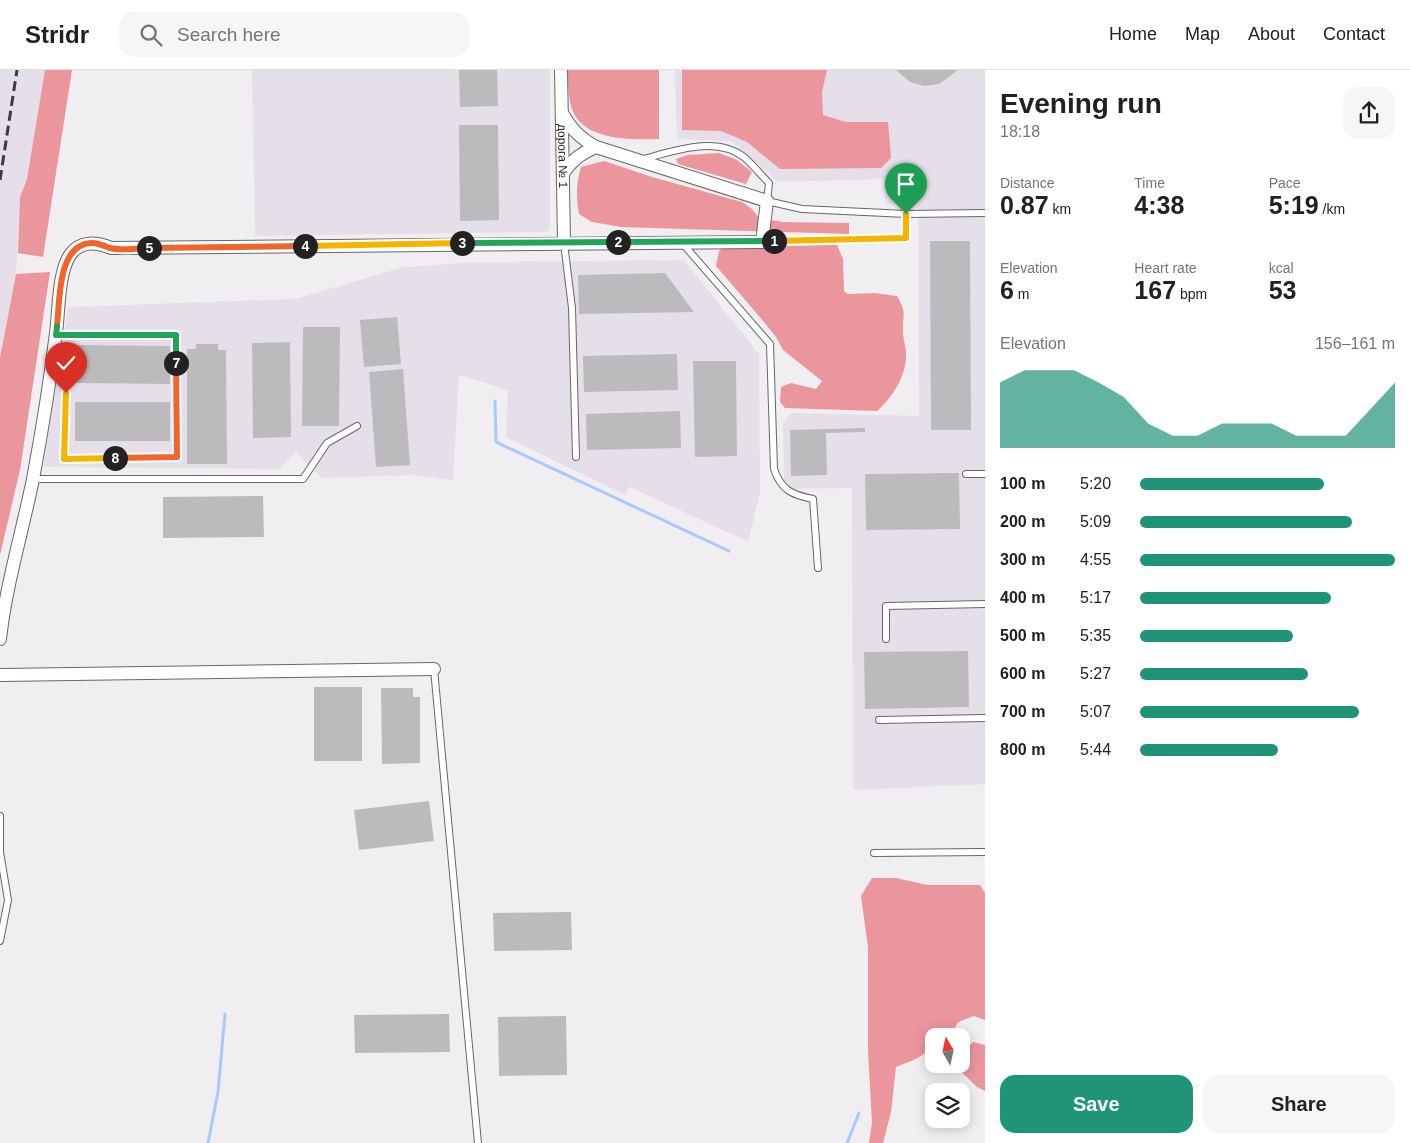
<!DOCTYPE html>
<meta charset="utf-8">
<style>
body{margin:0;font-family:Arial,sans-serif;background:#f6f6f6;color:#202124;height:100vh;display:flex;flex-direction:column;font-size:19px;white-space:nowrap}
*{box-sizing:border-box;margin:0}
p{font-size:16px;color:#757577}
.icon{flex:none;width:28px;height:28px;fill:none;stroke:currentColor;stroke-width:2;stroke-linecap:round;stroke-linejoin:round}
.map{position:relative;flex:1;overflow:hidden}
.panel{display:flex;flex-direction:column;background:#fff;width:425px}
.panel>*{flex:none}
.needle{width:32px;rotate:351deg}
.buttons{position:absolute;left:925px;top:958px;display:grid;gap:10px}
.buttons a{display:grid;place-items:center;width:45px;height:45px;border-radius:10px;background:#fff;box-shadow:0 2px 12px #0003;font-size:25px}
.pin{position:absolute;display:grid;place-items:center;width:42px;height:42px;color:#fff;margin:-51px -21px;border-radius:50% 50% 50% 0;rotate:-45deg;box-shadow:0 0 5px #0007}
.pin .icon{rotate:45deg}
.km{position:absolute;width:25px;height:25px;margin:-12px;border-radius:50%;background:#222;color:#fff;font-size:14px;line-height:25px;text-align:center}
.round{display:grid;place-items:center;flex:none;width:52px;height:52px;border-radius:15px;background:#f6f6f6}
.headline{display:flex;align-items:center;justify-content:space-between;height:85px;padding:0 15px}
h1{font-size:28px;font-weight:700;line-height:38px}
.metrics{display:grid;grid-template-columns:repeat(3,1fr);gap:8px;height:85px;padding:5px 15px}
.metrics div{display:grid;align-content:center}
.metrics b{font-size:25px;font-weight:700}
.metrics small{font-size:14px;font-weight:400}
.metrics p{font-size:14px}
.chart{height:140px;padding:10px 15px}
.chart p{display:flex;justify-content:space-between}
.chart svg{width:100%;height:90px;margin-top:5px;fill:#209478;opacity:.7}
.button{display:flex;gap:10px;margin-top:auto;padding:10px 15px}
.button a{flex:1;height:58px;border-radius:15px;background:#209478;color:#fff;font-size:20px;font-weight:700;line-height:58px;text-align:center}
.button a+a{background:#f6f6f6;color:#202124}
ul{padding:0 15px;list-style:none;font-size:16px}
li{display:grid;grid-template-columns:80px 60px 1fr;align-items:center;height:38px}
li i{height:12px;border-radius:6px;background:#209478}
header{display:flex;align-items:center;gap:30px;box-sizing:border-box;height:70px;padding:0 25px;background:#fff;border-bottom:1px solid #e0e0e0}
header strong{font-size:24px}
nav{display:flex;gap:28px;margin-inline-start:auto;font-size:18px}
.search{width:350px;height:45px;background:#f6f6f6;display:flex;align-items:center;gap:12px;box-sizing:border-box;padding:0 18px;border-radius:15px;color:#757577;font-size:19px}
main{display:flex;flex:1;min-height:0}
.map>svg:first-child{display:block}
.built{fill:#e6dfe9}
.forest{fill:#eb959d}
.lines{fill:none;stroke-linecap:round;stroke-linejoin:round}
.stream{stroke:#a7cafe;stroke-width:3}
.building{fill:#bbbbbe}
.service-casing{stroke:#686668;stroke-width:8}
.minor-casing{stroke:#686668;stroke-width:14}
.service{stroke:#fff;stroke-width:6}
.minor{stroke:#fff;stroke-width:12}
.rail{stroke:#3c3b3d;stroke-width:3;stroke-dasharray:10 5;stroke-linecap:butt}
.split-1-casing{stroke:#fff;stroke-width:10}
.split-2-casing{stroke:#fff;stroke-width:10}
.split-3-casing{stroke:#fff;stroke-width:10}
.split-4-casing{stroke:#fff;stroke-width:10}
.split-5-casing{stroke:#fff;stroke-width:10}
.split-6-casing{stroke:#fff;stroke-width:10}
.split-7-casing{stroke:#fff;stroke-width:10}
.split-8-casing{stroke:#fff;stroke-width:10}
.split-9-casing{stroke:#fff;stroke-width:10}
.split-1{stroke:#f5b400;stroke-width:6}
.split-2{stroke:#22a559;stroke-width:6}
.split-3{stroke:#22a559;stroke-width:6}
.split-4{stroke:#f5b400;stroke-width:6}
.split-5{stroke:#f0652b;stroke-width:6}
.split-6{stroke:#f0652b;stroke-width:6}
.split-7{stroke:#22a559;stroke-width:6}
.split-8{stroke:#f0652b;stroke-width:6}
.split-9{stroke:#f5b400;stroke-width:6}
.labels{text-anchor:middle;stroke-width:4;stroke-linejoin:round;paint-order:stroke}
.street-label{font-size:12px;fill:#1a191b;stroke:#fefcff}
</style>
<header>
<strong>Stridr</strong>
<div class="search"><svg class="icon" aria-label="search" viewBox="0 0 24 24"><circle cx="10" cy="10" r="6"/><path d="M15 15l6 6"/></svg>Search here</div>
<nav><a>Home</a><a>Map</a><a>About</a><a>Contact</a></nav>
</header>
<main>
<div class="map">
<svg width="985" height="1073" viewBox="0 0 985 1073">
<rect width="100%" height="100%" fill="#f1eef2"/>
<g class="built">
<path d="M0 0H45L27 109 20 127 16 204 0 288Z"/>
<path d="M252 0H550V160L546 162 255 166Z"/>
<path d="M675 0H985V714L853 720 852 418 790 419 784 411 783 353 791 343 919 346 918 139 915 134 885 135 884 109 779 112 731 71 677 69Z"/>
<path d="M684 190 759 284 760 423 748 472 630 417 625 425 506 367 508 320 459 305 453 410 414 405 322 408 296 383 279 399 43 397 68 237 295 229 404 197 478 192Z"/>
</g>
<g class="forest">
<path d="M45 0H72L43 187 18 183 20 127 27 109Z"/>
<path d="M568 0H659V69C632 70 583 71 572 39 568 27 568 13 568 0Z"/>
<path d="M682 0H827L822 22 823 45 846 52H888L891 88 881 98 780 99 747 72 721 61 682 60Z"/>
<path d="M719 83 737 90 752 102 746 114 678 94 676 89 688 85Z"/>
<path d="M604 91 652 107 742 132 752 139 759 148 783 152 849 153V164L621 157 592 152 579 144C576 127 576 114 581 97Z"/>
<path d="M837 175 843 189 844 221 848 224 875 223 897 226C908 245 902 244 903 263 903 270 906 276 906 283 907 305 893 327 877 341L785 338 780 332 781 317 791 313 816 319 822 311 783 280 776 267 764 252 716 196 719 181 725 177Z"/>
<path d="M50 202 20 400 0 485V288L16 204Z"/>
<path d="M872 808H896L927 815H980L985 823V950L974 946 958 952C952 965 949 966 934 966V977L916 989 896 997 891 1042 883 1073H869L872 1053 868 981V877L861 826Z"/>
<path d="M973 972 985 975V1021L977 1017 953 994H961V984Z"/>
</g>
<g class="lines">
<g class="stream">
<path d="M495 331 496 372 729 481"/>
<path d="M208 1073 218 1022 225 944"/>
<path d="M847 1073 859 1043"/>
</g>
</g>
<g class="building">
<path d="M459 0H497L498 36 460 37Z"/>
<path d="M896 0H958L939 14 924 16 910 12Z"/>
<path d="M459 55H498L499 150 460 151Z"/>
<path d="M930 171H970L971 360H931Z"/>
<path d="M665 203 694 242 579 244 578 205Z"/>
<path d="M397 247 401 294 364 297 360 250Z"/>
<path d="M303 257H340L339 356H302Z"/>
<path d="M290 272 291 367 253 368 252 273Z"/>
<path d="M196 274H218V280H226L227 394H187V279H196Z"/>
<path d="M75 275 170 276V314L75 313Z"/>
<path d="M677 284 678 320 584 322 583 286Z"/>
<path d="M693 291H736L737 386 695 387Z"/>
<path d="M403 299 410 395 376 397 369 302Z"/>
<rect x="75" y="332" width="95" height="39"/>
<path d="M680 341 681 378 587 380 586 344Z"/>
<path d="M865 358V362L826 363 827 405 791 406 790 360Z"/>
<path d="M959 403 960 459 866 460 865 404Z"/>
<path d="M263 426 264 467 163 468V427Z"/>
<path d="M968 581 969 637 865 639 864 582Z"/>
<rect x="314" y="617" width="48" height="74"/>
<path d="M381 618H413V627H420V693L382 694Z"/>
<path d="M429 731 434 771 359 780 354 740Z"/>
<path d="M571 842 572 880 494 881 493 843Z"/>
<path d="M449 944 450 982 355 983 354 945Z"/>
<path d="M566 946 567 1005 499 1006 498 947Z"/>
</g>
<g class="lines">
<g class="service-casing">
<g id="service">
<path d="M644 89C674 81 717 65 745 88 753 95 761 105 769 113L767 131 802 139 906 144V168L762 172"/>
<path d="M906 144 985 143"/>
<path d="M564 173 572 238 576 387"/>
<path d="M683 174 770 274 774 399C781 420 792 425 813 429L818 498"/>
<path d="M56 265H176L177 387 64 389 66 323"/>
<path d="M966 404H985"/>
<path d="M33 409H303L327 373 357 356"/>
<path d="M886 569V536L985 534"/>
<path d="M434 599 478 1073"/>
<path d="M879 650 985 648"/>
<path d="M0 746V782L8 830 0 871"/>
<path d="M874 783 985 782"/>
</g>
</g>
<g class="minor-casing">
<g id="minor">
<path id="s1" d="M561 0 564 172"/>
<path d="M564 102C573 89 582 83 596 77"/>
<path d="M0 569C6 515 22 463 33 409 42 361 50 311 56 263 59 241 58 203 70 185 80 170 97 172 111 178L762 172 767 131 596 77C580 68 571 59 562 43"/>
<path d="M0 605 434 599"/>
</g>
</g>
<use href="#service" class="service"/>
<use href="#minor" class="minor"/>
<path class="rail" d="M0 110 17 0"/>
</g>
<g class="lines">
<g class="split-1-casing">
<path id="split-1" d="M774 171 906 168V144"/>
</g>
<g class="split-2-casing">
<path id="split-2" d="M618 172 774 171"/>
</g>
<g class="split-3-casing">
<path id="split-3" d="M462 173 618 172"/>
</g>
<g class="split-4-casing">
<path id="split-4" d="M305 176 462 173"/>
</g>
<g class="split-5-casing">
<path id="split-5" d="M149 178 305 176"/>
</g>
<g class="split-6-casing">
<path id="split-6" d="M57 256C60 231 57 175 91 173 98 172 103 176 110 178 121 181 137 178 149 178"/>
</g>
<g class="split-7-casing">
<path id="split-7" d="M57 256 56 265H176V293"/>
</g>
<g class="split-8-casing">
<path id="split-8" d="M115 388 177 387 176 293"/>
</g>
<g class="split-9-casing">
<path id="split-9" d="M66 323 64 389 115 388"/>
</g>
<use href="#split-1" class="split-1"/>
<use href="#split-2" class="split-2"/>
<use href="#split-3" class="split-3"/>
<use href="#split-4" class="split-4"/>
<use href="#split-5" class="split-5"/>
<use href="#split-6" class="split-6"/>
<use href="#split-7" class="split-7"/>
<use href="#split-8" class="split-8"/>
<use href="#split-9" class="split-9"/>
</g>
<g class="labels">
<g class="street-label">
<text dy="4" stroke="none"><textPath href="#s1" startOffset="86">дорога № 1</textPath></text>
</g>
</g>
</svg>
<div class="buttons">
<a><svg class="needle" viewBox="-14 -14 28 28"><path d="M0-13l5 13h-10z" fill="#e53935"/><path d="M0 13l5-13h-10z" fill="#757577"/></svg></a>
<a><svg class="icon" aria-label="layers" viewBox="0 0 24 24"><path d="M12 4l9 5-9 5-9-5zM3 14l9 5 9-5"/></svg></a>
</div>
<div class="pin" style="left:906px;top:144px;background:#1e9e55"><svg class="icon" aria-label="arrive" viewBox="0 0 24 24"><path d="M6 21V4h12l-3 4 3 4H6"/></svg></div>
<div class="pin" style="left:66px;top:323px;background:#d93025"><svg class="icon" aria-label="check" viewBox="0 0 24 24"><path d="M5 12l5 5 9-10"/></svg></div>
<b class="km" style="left:774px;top:171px">1</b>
<b class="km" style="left:618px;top:172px">2</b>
<b class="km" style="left:462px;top:173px">3</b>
<b class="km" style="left:305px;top:176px">4</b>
<b class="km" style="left:149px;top:178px">5</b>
<b class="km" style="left:176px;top:293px">7</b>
<b class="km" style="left:115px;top:388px">8</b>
</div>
<section class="panel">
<div class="headline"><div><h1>Evening run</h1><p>18:18</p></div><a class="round"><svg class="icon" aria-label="share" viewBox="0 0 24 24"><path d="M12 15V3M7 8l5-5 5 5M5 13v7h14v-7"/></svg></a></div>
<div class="metrics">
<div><p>Distance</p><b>0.87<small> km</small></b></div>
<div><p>Time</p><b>4:38</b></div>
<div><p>Pace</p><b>5:19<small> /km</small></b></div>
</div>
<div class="metrics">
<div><p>Elevation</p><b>6<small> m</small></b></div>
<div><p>Heart rate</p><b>167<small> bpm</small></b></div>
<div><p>kcal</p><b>53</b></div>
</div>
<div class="chart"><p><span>Elevation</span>156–161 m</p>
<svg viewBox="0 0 160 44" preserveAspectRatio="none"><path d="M0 44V12L10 6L20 6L30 6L40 12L50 19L60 32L70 38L80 38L90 32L100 32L110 32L120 38L130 38L140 38L150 25L160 12V44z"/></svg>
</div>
<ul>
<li><b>100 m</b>5:20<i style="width:72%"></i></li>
<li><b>200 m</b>5:09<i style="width:83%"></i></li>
<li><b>300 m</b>4:55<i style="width:100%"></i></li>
<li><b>400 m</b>5:17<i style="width:75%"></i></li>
<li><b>500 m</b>5:35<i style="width:60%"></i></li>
<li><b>600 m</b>5:27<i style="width:66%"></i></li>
<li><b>700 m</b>5:07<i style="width:86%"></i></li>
<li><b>800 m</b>5:44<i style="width:54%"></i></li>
</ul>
<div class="button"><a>Save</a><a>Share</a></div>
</section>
</main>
